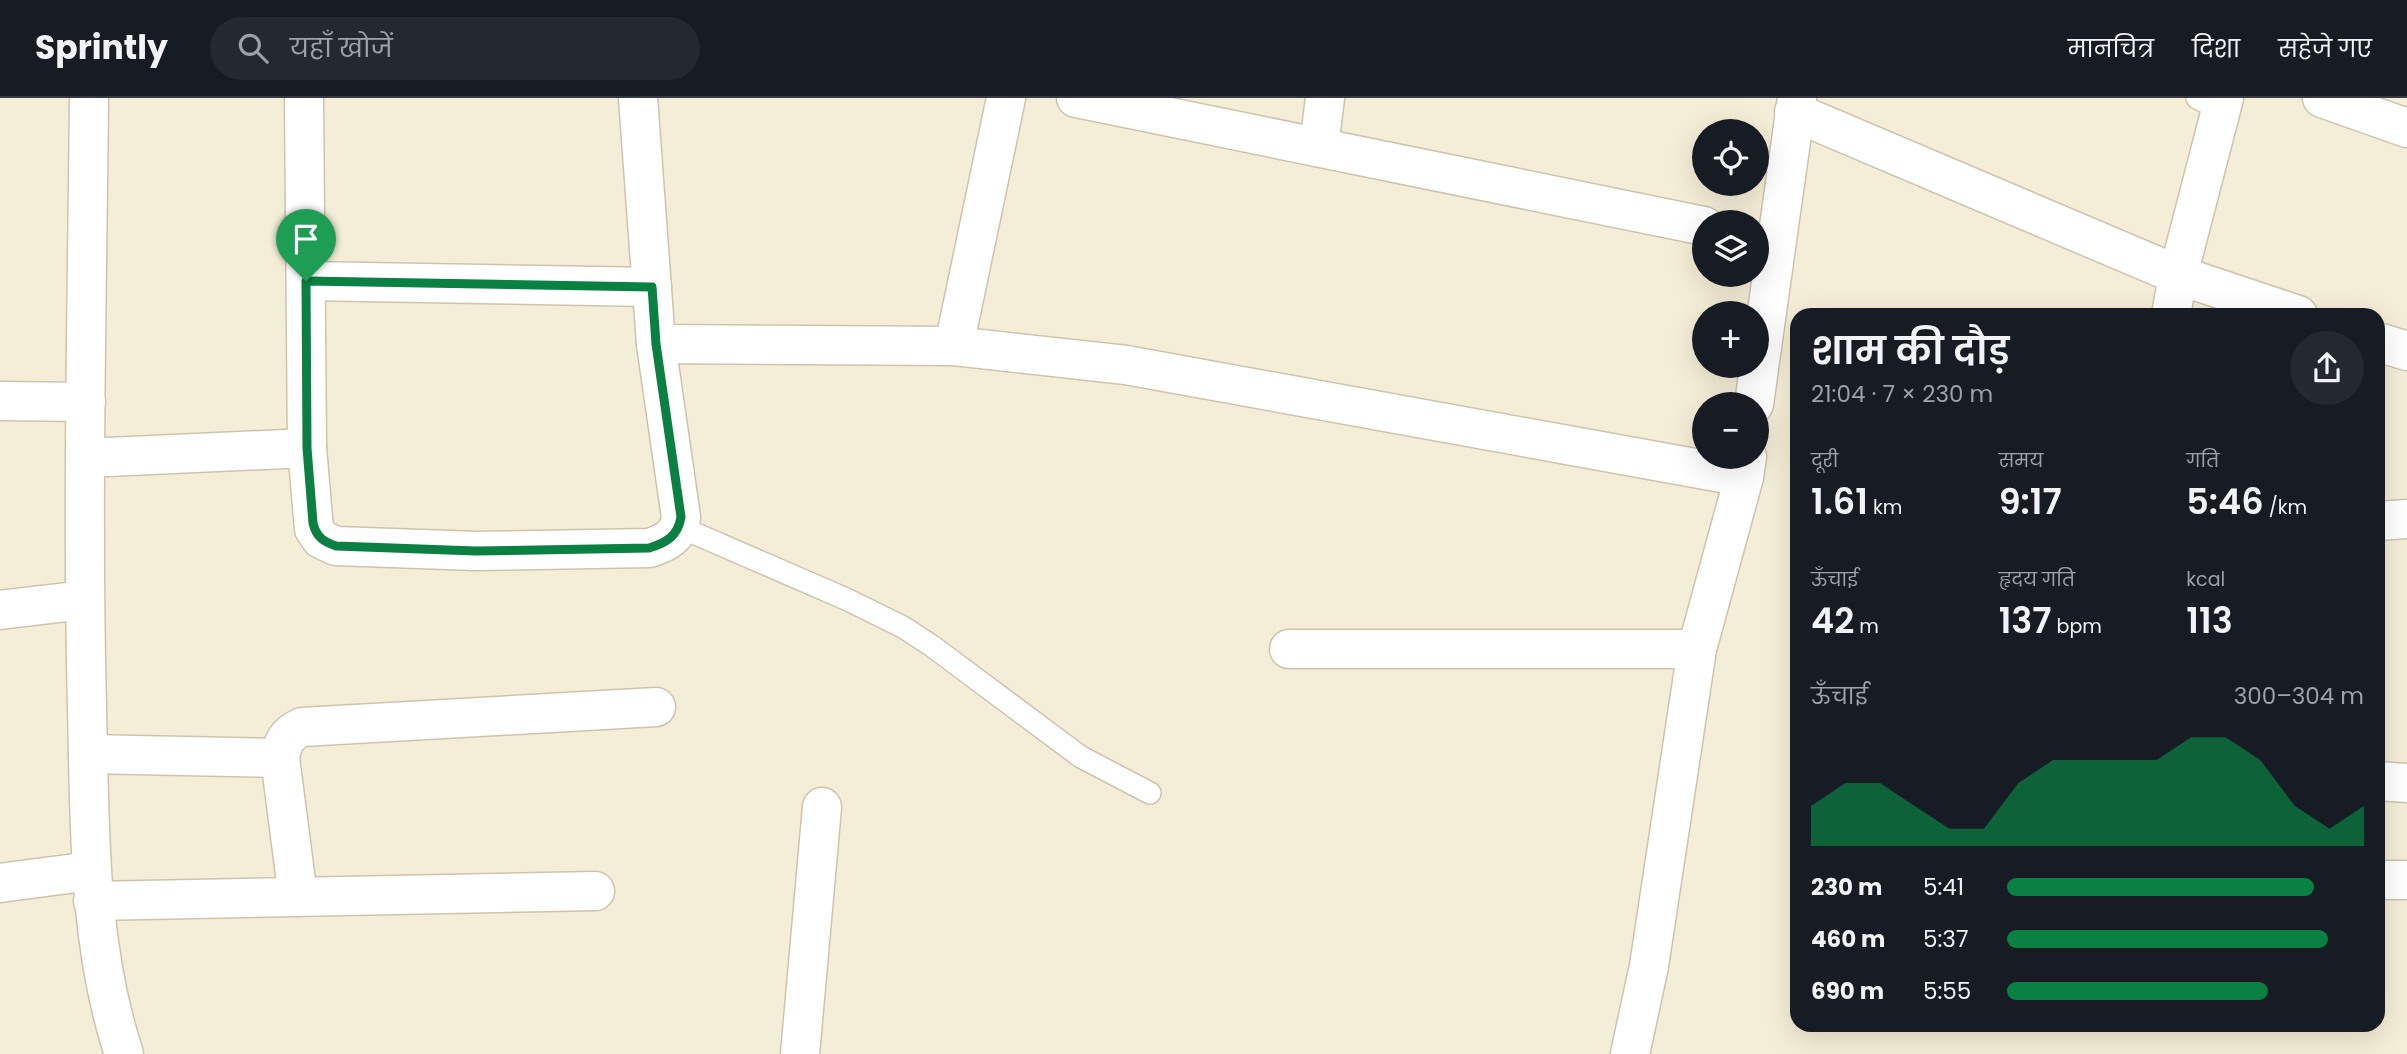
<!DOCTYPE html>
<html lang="hi">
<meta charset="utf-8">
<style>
body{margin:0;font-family:Poppins,"Noto Sans Devanagari",sans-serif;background:#242831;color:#f1f3f6;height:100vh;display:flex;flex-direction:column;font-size:26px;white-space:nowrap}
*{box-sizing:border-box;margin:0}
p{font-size:23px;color:#9ea1a6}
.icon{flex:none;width:38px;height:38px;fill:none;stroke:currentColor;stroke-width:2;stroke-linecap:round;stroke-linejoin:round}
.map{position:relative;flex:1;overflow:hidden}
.sheet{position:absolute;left:1790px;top:210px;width:595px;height:724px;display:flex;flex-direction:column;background:#171b24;border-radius:21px;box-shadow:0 7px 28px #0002}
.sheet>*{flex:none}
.fabs{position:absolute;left:1692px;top:21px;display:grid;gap:14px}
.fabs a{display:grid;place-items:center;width:77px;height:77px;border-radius:50%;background:#171b24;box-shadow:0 7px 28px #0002;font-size:35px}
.pin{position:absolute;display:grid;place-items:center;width:60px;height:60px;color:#fff;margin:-72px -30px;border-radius:50% 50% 50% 0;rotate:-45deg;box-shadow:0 0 7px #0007}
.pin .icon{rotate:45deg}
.round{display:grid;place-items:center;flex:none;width:74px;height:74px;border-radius:37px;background:#242831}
.summary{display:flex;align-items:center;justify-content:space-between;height:119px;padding:0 21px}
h1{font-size:38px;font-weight:600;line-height:52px}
.figures{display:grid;grid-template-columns:repeat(3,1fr);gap:10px;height:119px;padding:7px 21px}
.figures div{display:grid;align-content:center}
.figures b{font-size:35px;font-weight:600}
.figures small{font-size:19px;font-weight:400}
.figures p{font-size:19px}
.chart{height:196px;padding:14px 21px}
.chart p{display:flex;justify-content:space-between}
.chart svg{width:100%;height:126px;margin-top:7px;fill:#0b8043;opacity:.7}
ul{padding:0 21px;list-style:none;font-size:23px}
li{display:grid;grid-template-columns:112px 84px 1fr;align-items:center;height:52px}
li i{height:18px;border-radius:9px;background:#0b8043}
header{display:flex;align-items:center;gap:42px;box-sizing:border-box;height:98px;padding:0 35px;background:#171b24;border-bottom:2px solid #363941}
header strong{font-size:33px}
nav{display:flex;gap:38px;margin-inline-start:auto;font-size:24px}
.search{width:490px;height:63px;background:#242831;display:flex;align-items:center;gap:18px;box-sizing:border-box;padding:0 24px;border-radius:38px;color:#9ea1a6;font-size:26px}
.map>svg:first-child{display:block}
.residential{fill:#f4edd7;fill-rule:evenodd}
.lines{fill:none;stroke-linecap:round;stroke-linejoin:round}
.service-casing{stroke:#cfc3ae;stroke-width:24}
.minor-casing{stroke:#cfc3ae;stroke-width:41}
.tertiary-casing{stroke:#cfc3ae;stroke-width:41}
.service{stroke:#fff;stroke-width:21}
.minor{stroke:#fff;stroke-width:38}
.tertiary{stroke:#fff;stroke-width:38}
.route-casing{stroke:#fff;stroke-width:14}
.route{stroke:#0b8043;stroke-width:9}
</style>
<header>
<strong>Sprintly</strong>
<div class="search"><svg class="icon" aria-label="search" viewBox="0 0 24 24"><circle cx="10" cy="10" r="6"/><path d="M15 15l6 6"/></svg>यहाँ खोजें</div>
<nav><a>मानचित्र</a><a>दिशा</a><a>सहेजे गए</a></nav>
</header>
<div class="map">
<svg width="2407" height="956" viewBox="0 0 2407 956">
<rect width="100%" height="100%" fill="#fdf9e9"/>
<path class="residential" d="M0 0H2407V956H0ZM1704 33H1757V86H1704ZM1704 124H1757V177H1704ZM1704 215H1757V268H1704ZM1797 217H2378V928H1797ZM1704 306H1757V359H1704Z"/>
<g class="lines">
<g class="service-casing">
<g id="service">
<path d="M2197 0 2221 12"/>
<path d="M680 429 846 501 903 529 932 548 1081 659 1150 695"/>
</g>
</g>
<g class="minor-casing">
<g id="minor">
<path d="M89 0C87 203 82 407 87 610 90 726 87 844 124 956"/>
<path d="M304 0 307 350 314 431 321 441 336 448 476 453 649 450C666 445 679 438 681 419L656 246 638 0"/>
<path d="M1076 0 1704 128"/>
<path d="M2322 0 2407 30"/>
<path d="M1794 14 2178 177 2298 217"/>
<path d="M1319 49 1325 0"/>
<path d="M306 183 652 189"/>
<path d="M2171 217 2178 177 2224 0"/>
<path d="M2378 244 2407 253"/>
<path d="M656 246 954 248 1126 267 1744 379"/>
<path d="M954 248 1006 0"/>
<path d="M0 303 86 304"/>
<path d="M86 360 307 350"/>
<path d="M2378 423 2407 421"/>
<path d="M0 512 84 502"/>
<path d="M1289 551H1697"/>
<path d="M88 656 280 660"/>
<path d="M2378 683 2407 685"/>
<path d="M2378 782H2407"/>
<path d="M0 785 91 773"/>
<path d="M298 799 280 660C283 643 287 636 302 629L656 609"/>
<path d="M93 803 595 793"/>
<path d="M800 956 822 709"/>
</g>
</g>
<g class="tertiary-casing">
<g id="tertiary">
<path d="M1754 306 1797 0"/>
<path d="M1630 956 1649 868 1697 551 1744 379 1747 359"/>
</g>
</g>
<use href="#service" class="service"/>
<use href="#minor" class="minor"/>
<use href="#tertiary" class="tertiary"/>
</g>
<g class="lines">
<g class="route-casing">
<path id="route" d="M306 183 652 189 656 246 681 419C678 438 666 445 649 450L476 453 336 448C324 444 316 439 313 425L307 350Z"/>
</g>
<use href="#route" class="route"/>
</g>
</svg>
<div class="fabs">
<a><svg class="icon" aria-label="locate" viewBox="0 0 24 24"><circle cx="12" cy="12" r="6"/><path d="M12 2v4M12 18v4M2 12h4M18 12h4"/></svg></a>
<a><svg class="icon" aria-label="layers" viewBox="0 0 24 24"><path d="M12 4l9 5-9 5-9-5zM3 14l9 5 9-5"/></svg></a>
<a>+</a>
<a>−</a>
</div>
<div class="pin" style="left:306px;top:183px;background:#1e9e55"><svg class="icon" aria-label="arrive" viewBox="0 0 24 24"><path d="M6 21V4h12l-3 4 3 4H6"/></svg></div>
<section class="sheet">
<div class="summary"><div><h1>शाम की दौड़</h1><p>21:04 · 7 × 230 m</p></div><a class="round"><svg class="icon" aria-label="share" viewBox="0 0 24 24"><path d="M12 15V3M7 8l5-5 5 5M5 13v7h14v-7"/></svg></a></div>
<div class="figures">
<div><p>दूरी</p><b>1.61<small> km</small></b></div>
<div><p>समय</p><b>9:17</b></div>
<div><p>गति</p><b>5:46<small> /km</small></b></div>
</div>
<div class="figures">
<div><p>ऊँचाई</p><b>42<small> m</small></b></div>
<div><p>हृदय गति</p><b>137<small> bpm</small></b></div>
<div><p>kcal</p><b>113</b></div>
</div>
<div class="chart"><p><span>ऊँचाई</span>300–304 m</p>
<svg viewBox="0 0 160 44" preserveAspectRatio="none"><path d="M0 44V30L10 22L20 22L30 30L40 38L50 38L60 22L70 14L80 14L90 14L100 14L110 6L120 6L130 14L140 30L150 38L160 30V44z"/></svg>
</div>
<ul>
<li><b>230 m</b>5:41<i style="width:86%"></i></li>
<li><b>460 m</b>5:37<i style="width:90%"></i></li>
<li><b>690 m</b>5:55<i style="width:73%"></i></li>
</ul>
</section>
</div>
